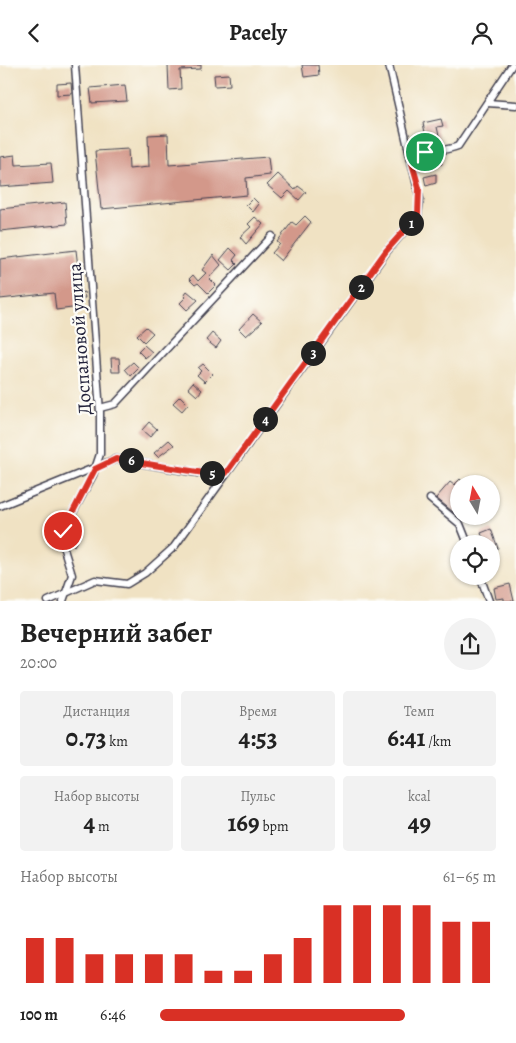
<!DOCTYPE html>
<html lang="ru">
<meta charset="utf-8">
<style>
body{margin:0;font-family:Alegreya,serif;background:#f2f2f2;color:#222;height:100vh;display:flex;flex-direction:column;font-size:19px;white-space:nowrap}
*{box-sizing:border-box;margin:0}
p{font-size:16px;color:#767676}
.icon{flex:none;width:28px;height:28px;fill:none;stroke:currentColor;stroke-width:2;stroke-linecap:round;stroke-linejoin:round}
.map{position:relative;height:536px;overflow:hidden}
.panel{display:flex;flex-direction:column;background:#fff;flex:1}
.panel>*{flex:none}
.needle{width:32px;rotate:350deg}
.fabs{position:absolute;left:450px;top:410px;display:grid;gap:10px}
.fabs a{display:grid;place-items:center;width:50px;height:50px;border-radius:50%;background:#fff;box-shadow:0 1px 4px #0004;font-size:25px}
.pin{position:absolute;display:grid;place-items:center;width:42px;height:42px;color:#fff;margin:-21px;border:2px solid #fff;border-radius:50%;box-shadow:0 1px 5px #0007}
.km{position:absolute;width:25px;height:25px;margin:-12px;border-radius:50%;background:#222;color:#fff;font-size:14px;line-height:25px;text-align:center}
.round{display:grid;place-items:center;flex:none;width:52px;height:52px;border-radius:26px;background:#f2f2f2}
.head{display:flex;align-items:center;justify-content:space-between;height:85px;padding:0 20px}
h1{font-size:28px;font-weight:700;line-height:38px}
.figures{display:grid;grid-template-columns:repeat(3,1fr);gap:8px;height:85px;padding:5px 20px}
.figures div{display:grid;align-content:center;border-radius:5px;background:#f2f2f2;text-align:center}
.figures b{font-size:25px;font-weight:700}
.figures small{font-size:14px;font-weight:400}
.figures p{font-size:14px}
.chart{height:140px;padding:10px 20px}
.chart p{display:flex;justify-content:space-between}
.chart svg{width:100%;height:90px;margin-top:5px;stroke:#d93025;stroke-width:6}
ul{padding:0 20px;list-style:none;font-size:16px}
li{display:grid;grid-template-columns:80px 60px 1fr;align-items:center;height:38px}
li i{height:12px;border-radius:6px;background:#d93025}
header{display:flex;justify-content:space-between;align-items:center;height:65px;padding:0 20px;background:#fff;font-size:22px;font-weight:700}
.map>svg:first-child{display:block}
.building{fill:#d3988a}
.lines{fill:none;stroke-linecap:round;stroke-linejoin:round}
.minor-casing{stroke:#413f4f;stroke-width:9}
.minor{stroke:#fff;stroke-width:6}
.route-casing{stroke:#fff;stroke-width:10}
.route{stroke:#d93025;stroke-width:6}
.labels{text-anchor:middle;stroke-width:4.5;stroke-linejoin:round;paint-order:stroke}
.street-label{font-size:19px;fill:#22223b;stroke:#fdfcf7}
</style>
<header><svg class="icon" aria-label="back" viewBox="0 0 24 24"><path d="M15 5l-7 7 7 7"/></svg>Pacely<svg class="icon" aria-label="person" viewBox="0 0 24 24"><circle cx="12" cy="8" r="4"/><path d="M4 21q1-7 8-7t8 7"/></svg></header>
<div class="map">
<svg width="516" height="536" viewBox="0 0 516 536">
<rect width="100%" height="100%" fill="#fdfcf7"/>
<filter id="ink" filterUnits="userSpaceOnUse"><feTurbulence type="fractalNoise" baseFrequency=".02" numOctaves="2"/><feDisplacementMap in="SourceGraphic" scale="10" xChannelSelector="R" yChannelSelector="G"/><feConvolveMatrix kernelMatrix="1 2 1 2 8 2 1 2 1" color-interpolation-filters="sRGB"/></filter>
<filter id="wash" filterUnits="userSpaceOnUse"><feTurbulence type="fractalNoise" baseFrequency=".0096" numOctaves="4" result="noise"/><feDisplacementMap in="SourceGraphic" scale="20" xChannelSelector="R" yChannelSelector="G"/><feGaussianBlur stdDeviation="1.12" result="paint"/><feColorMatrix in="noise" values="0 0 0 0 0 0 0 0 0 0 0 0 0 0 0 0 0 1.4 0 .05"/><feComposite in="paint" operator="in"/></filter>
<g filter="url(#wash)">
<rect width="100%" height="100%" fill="#f0e2c3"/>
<g id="blocks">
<g class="building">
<path d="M168 0H201V4L180 5 181 24 169 25Z"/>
<path d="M302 0H318L319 10 304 12Z"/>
<path d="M229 9 230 20 215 21 214 10Z"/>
<path d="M71 18 72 29 57 30V19Z"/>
<path d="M125 20 127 36 92 38 90 23Z"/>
<path d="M441 54 443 61 437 62 440 75 427 77 423 58Z"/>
<path d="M168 69 169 100 268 92 270 110 246 113 247 130 101 144 95 86 128 84 129 104 149 102 148 70Z"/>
<path d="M15 90 16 100 51 98 53 118 0 122V92Z"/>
<path d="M440 92 442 99 427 103V100L418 102 421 96Z"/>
<path d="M278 109 295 125 298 121 306 127 299 135 289 126 282 133 267 120Z"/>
<path d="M436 109V118L426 121 424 112Z"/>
<path d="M253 133 259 139 253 147 246 140Z"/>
<path d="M65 137 67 159 0 166V144Z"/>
<path d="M305 151 311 157 281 196 272 188 280 179 277 177 292 157 296 160Z"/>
<path d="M255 152 263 159 246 179 240 172 251 162 248 159Z"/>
<path d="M230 183 237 190 233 195 237 199 231 205 220 195Z"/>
<path d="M76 185 81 228 84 227 85 233H79L80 242 56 245 54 228 0 234V194Z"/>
<path d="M213 190 221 200 209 213 216 220 208 228 198 218 195 220 189 214 193 210 198 216 206 208 202 205Z"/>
<path d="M187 226 198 235 187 245 180 238 186 232 184 230Z"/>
<path d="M253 249 262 257 246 271 239 264Z"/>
<path d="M146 262 153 268 144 277 137 270Z"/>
<path d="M212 268 221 276 216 283 206 275Z"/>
<path d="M144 280 152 287 145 293 138 286Z"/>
<path d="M111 293H119L120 307H112Z"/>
<path d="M133 297 139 303 131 311 125 304Z"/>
<path d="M203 299 213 309 205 317 197 310 201 306 198 303Z"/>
<path d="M193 317 202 325 197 331 188 323Z"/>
<path d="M180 331 188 339 182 346 173 338Z"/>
<path d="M149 357 157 364 150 372 142 365Z"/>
<path d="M169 375 174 380 158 392 154 388Z"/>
<path d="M460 414 465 419H459L458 451 436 433 450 417 454 420Z"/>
<path d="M75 463 82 467 74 481 68 475Z"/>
<path d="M491 464 498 483 491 485V479H485L481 468Z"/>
<path d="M510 519 514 536H504V533L496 534 494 523Z"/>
</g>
</g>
</g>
<g filter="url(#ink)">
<use href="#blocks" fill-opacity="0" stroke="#413f4f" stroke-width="1"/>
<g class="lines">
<g class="minor-casing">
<g id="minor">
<path d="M487 38 516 40"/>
<path d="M412 98C423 83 442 88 458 81L512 0"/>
<path d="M100 343 115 339 272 171"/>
<path d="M430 434 460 459 468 479"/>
<path d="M0 441 116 394 204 409 226 408"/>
<path d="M480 511 489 536"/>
<path d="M48 536 95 515 127 519 145 508 174 482 387 186 418 150 420 134 389 0"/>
<path d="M63 536 72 510 63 481V466L93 410 100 389V347L75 0"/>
</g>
</g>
<use href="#minor" class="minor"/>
</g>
</g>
<g class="lines" filter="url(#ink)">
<g class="route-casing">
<path id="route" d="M63 466 95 404 116 394 204 408H226L386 186 418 150 419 123 412 98 417 91 425 87"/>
</g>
<use href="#route" class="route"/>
</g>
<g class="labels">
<g class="street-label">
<text transform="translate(79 274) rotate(-94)" y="7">Доспановой улица</text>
</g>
</g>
</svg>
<div class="fabs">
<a><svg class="needle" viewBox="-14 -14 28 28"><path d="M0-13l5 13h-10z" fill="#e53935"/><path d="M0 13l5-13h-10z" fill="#767676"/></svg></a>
<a><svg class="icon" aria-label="locate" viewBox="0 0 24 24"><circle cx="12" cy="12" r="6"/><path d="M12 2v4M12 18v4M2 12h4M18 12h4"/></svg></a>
</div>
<div class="pin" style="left:425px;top:87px;background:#1e9e55"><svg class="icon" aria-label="arrive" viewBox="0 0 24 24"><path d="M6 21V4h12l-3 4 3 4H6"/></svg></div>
<div class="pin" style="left:63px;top:466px;background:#d93025"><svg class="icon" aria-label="check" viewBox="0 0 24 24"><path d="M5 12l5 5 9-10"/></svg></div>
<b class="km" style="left:411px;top:158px">1</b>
<b class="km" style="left:361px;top:222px">2</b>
<b class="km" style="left:313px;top:288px">3</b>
<b class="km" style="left:265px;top:354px">4</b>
<b class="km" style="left:212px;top:408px">5</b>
<b class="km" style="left:131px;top:395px">6</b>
</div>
<section class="panel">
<div class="head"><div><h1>Вечерний забег</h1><p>20:00</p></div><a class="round"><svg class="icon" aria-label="share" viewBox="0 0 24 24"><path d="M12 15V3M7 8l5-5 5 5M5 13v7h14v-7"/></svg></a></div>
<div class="figures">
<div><p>Дистанция</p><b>0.73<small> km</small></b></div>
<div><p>Время</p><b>4:53</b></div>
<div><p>Темп</p><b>6:41<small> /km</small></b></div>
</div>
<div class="figures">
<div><p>Набор высоты</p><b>4<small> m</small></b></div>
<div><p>Пульс</p><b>169<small> bpm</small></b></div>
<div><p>kcal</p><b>49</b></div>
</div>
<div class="chart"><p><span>Набор высоты</span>61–65 m</p>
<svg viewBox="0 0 160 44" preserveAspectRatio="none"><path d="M5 44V22M15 44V22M25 44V30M35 44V30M45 44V30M55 44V30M65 44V38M75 44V38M85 44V30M95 44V22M105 44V6M115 44V6M125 44V6M135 44V6M145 44V14M155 44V14"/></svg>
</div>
<ul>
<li><b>100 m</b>6:46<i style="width:73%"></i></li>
</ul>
</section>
